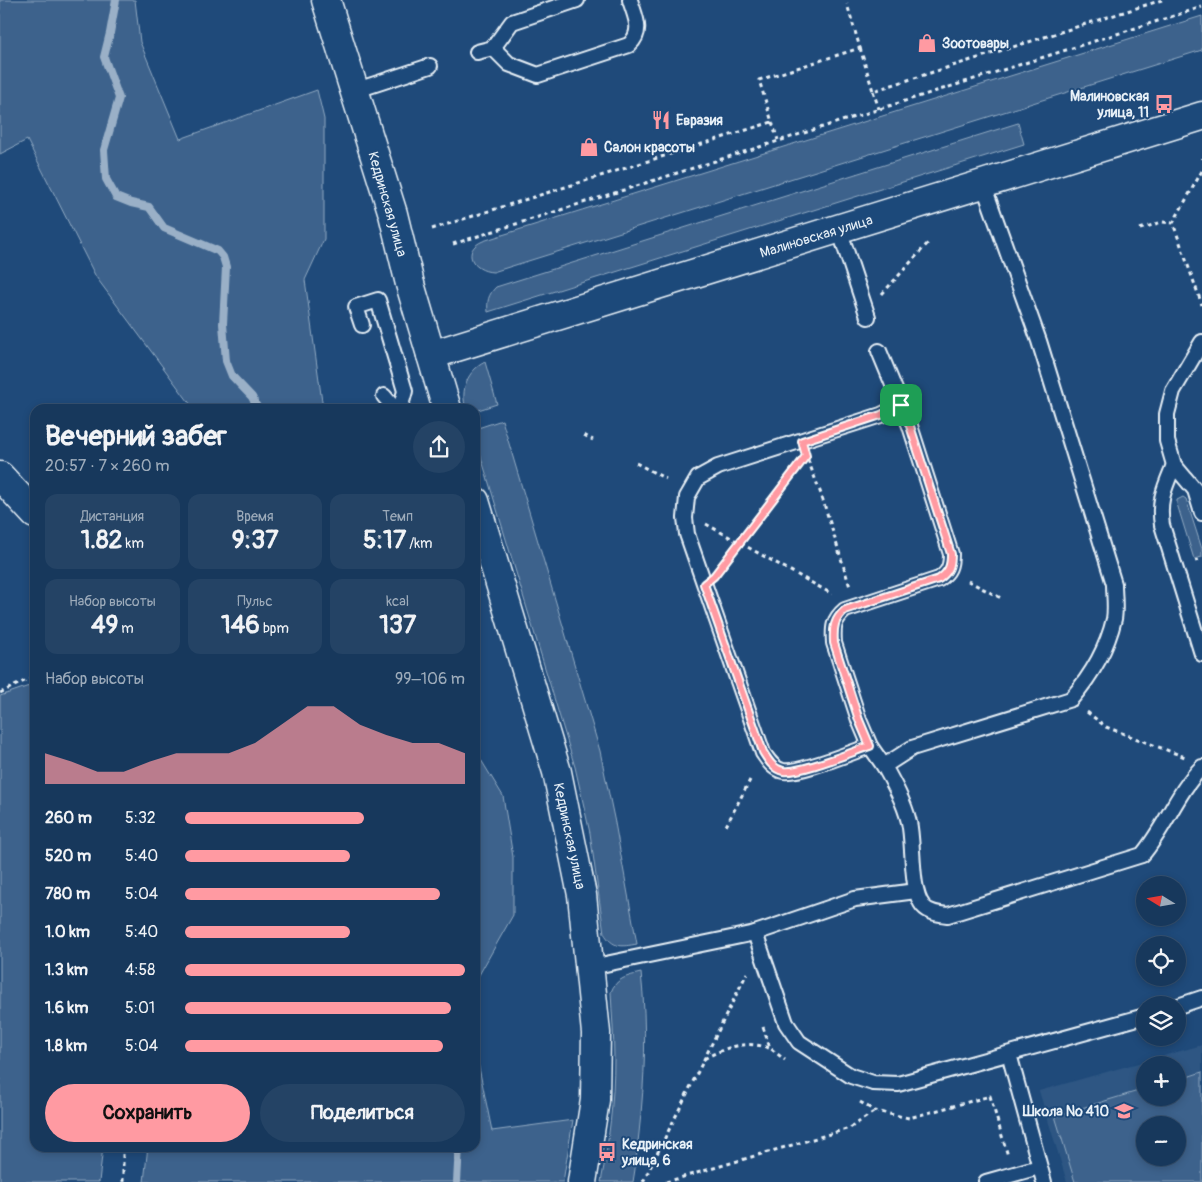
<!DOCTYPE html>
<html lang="ru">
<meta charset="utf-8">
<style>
body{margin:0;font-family:Pangolin,sans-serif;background:#244365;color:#f1f3f6;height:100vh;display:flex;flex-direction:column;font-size:19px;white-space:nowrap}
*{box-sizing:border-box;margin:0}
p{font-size:16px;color:#9eacbb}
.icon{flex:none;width:28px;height:28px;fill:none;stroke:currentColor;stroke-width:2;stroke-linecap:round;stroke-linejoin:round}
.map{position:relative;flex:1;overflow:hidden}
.drawer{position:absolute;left:30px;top:404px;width:450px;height:748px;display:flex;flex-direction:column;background:#17385c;border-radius:15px;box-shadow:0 2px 8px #0003,0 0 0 1px #365272}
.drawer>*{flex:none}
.needle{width:32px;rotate:281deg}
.tools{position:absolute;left:1136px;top:876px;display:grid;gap:10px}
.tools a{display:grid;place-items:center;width:50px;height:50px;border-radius:50%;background:#17385c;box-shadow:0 2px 8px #0003,0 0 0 1px #365272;font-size:25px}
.pin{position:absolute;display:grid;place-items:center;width:42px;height:42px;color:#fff;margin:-21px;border-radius:10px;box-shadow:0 2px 8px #0006}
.round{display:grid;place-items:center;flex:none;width:52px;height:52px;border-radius:26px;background:#244365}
.headline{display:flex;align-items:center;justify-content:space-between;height:85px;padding:0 15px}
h1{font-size:28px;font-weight:700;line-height:38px}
.stats{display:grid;grid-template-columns:repeat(3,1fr);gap:8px;height:85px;padding:5px 15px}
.stats div{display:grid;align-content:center;border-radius:12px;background:#244365;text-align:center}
.stats b{font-size:25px;font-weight:700}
.stats small{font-size:14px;font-weight:400}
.stats p{font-size:14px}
.chart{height:140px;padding:10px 15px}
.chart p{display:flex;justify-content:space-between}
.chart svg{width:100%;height:90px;margin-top:5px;fill:#ff9aa2;opacity:.7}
.button{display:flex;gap:10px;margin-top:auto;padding:10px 15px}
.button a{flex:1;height:58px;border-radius:30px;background:#ff9aa2;color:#111;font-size:20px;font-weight:700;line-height:58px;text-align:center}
.button a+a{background:#244365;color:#f1f3f6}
ul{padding:0 15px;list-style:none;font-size:16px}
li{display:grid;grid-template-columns:80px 60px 1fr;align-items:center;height:38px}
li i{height:12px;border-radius:6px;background:#ff9aa2}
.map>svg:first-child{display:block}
.built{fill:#2e5683;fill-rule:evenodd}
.green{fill:#3c628c;stroke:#92aac2;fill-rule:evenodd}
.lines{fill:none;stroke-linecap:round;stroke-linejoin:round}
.stream{stroke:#9ab0c7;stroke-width:8}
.service-casing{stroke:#e8f1f8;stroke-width:18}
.minor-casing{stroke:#e8f1f8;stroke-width:31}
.path{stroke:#e8f1f8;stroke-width:3;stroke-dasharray:4 4;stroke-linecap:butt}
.service{stroke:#1f4a7a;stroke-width:14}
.minor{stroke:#1f4a7a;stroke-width:28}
.route-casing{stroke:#fff;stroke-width:10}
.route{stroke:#ff9aa2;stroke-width:6}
.labels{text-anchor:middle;stroke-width:4;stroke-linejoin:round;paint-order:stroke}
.poi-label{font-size:14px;font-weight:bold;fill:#e8f1f8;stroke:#1f4a7a;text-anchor:start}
.street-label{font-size:14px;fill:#e8f1f8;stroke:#1f4a7a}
</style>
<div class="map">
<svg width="1202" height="1182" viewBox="0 0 1202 1182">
<rect width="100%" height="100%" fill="#1f4a7a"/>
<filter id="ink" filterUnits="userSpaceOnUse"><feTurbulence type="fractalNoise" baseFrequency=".02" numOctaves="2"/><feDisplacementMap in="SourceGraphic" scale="10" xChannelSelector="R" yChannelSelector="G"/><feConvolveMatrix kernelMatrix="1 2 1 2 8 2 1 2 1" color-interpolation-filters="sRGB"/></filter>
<g filter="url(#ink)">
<path class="built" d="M1202 1045V1182H1067L1039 1091ZM1145 1065H1178V1098H1145ZM1145 1125H1178V1158H1145Z"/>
<g class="green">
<path d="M0 0H135L140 42 180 139 317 90 324 119V239L305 280 323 409H194L96 277 27 140 0 154Z"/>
<path d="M1202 16V50L493 272C472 271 461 250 483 241Z"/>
<path d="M1018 123 1024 144 488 312C487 301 488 295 496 287Z"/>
<path d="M485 362 497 404 475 411V409H466C460 390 467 371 485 362Z"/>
<path d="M502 420 600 751 615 823 637 944C621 947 613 948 604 933L590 833 575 767 475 437V429Z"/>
<path d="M1183 497 1186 499 1202 549V557L1194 559 1177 504V500Z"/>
<path d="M35 684V1146H103L99 1182H0V696Z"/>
<path d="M475 750 503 796 513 857V915L475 982Z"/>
<path d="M641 973C647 1026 645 1079 639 1133 637 1149 636 1166 633 1182H601C609 1141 614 1100 614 1058 614 1036 612 1014 611 992 616 978 628 976 641 973Z"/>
<path d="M475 1048 492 1131 573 1120 563 1182H144L148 1146H475Z"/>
<path d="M1202 1072V1182H1075L1055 1116 1145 1089V1098H1178V1080ZM1145 1125H1178V1158H1145Z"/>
</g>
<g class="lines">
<g class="stream">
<path d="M116 0 110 33 104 57 119 98 104 150 106 179 116 197 131 203 149 207 164 228 218 251 223 257 226 267 223 324 226 361 232 376 252 397 258 409"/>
<path d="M457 1182 459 1146"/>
</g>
<g class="service-casing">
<g id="service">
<path d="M493 48 509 64 538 75 629 45C644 31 635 17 630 0"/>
<path d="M477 52 493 48 512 22 577 0"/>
<path d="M354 91 430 66"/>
<path d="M983 184 1039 341 1114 584C1114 595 1116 608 1114 619 1107 649 1091 676 1071 699L912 748 884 766C894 784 904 802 909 822 914 843 910 890 923 906 929 913 939 914 948 915L1142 855C1165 828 1177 792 1202 767"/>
<path d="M839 229 868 317"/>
<path d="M362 325 356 307 378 300 405 391 400 409"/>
<path d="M1202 342 1173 391 1167 414V441L1174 465 1195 490 1202 513"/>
<path d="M879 351 910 426 951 554C951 566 949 572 939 579L845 610C833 620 833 628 834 643L859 720 870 746 884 766"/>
<path d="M384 396 395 409"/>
<path d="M1174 465C1165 487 1158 500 1162 525L1202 654"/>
<path d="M870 746C852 752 799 774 783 771 773 769 768 760 763 753L687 534 685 518 687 497 698 478 718 467 881 415 901 405"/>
<path d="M755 933 786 1023 799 1042 851 1076 873 1083 898 1084 1145 1016"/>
<path d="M591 967 755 933 855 899 916 891"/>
<path d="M1178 1006 1202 998"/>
<path d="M1009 1054 1044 1182"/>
<path d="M986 1182 1039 1167"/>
</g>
</g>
<g class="minor-casing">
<g id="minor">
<path d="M326 0 393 214 410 284 447 409"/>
<path d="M431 355 1202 116"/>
<path d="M0 476 35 514"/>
<path d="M475 501 557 772 582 895 596 1033 595 1100 582 1182"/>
</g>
</g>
<g class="path">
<path d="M860 48 873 91 1162 0"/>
<path d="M873 91 879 109"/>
<path d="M772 122 778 140"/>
<path d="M1202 158V159"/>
<path d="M1202 171 1173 223 1202 305"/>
<path d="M432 229 772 122 759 80 860 48 847 4"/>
<path d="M1140 229 1162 222 1173 223"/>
<path d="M453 244 1202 7"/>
<path d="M882 294 928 243"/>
<path d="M584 435 593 440"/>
<path d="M808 460 821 494 850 587"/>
<path d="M636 463 666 479"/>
<path d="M706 524 832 594"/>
<path d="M1195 561 1202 559"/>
<path d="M720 568 801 462"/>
<path d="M968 581 1001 598"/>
<path d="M0 693 35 676"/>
<path d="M1087 712 1106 727 1185 757"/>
<path d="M726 826 750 780"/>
<path d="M763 1027 770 1048 785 1060"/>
<path d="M704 1059C726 1047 745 1040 769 1048"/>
<path d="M860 1102 875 1111 909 1118 990 1096 1008 1156"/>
<path d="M123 1146V1182"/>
<path d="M643 1182 747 973"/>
<path d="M666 1182 850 1128 875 1111"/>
</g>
<use href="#service" class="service"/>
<use href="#minor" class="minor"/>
</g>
</g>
<g class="lines" filter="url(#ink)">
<g class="route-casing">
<path id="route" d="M901 405 910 426 951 554C951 566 949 572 939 579L845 610C834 619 833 628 834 643L859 720 870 746C852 752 799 774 783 771 773 769 768 760 763 752L704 584 714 576 806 456 802 441 881 415Z"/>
</g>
<use href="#route" class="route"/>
</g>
<defs>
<g id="shop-bare" transform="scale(1.5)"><path d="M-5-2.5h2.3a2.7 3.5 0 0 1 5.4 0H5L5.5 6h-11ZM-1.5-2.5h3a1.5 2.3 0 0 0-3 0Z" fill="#ff9aa2" stroke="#1f4a7a" stroke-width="2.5" paint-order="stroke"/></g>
<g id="bus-bare" transform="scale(1.5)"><path d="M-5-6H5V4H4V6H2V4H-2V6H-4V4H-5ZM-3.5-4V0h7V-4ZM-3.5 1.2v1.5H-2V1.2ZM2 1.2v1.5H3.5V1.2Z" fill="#ff9aa2" stroke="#1f4a7a" stroke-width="2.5" paint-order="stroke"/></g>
<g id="restaurant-bare" transform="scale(1.5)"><path d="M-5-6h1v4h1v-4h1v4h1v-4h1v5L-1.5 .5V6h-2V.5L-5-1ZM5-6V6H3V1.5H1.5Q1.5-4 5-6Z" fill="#ff9aa2" stroke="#1f4a7a" stroke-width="2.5" paint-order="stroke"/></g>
<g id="school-bare" transform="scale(1.5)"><path d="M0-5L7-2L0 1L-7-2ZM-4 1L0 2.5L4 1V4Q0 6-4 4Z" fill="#ff9aa2" stroke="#1f4a7a" stroke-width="2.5" paint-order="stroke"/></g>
</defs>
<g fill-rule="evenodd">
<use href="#shop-bare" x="927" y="43"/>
<use href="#bus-bare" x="1164" y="104"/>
<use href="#restaurant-bare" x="661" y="120"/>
<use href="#shop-bare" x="589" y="147"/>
<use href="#school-bare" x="1124" y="1111"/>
<use href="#bus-bare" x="607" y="1152"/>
</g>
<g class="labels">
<g class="poi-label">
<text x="942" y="48">Зоотовары</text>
<text x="1149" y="101" text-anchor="end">Малиновская<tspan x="1149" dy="16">улица, 11</tspan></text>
<text x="676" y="125">Евразия</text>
<text x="604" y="152">Салон красоты</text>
<text x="1109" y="1116" text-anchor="end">Школа № 410</text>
<text x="622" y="1149">Кедринская<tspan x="622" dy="16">улица, 6</tspan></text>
</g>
<g class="street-label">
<text transform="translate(388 204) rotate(74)" y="5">Кедринская улица</text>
<text transform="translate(816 236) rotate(-17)" y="5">Малиновская улица</text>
<text transform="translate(570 836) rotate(78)" y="5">Кедринская улица</text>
</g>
</g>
</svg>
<div class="tools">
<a><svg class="needle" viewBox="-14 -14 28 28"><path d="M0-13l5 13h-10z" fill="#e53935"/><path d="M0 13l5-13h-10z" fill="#9eacbb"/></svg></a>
<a><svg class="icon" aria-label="locate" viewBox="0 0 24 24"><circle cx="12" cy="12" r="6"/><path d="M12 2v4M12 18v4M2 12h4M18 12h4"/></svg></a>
<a><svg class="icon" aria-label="layers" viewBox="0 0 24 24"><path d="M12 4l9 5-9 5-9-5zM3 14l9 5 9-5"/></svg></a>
<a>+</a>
<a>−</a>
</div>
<div class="pin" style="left:901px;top:405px;background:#1e9e55"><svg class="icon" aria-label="arrive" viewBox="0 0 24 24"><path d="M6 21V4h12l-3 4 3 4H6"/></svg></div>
<section class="drawer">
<div class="headline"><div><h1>Вечерний забег</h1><p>20:57 · 7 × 260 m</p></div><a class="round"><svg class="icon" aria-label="share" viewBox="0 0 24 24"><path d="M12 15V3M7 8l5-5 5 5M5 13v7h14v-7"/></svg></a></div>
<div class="stats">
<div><p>Дистанция</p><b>1.82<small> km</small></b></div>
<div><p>Время</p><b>9:37</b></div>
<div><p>Темп</p><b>5:17<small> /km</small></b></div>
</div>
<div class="stats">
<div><p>Набор высоты</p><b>49<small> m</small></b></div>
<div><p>Пульс</p><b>146<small> bpm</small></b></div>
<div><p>kcal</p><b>137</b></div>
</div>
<div class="chart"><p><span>Набор высоты</span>99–106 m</p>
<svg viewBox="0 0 160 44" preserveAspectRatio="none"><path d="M0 44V29L10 33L20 38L30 38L40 33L50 29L60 29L70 29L80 24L90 15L100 6L110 6L120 15L130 20L140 24L150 24L160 29V44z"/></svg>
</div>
<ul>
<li><b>260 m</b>5:32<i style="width:64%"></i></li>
<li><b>520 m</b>5:40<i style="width:59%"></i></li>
<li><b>780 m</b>5:04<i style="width:91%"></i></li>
<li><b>1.0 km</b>5:40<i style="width:59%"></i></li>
<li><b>1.3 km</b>4:58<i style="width:100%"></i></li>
<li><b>1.6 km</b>5:01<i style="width:95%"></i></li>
<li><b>1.8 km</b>5:04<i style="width:92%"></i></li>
</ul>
<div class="button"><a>Сохранить</a><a>Поделиться</a></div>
</section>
</div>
